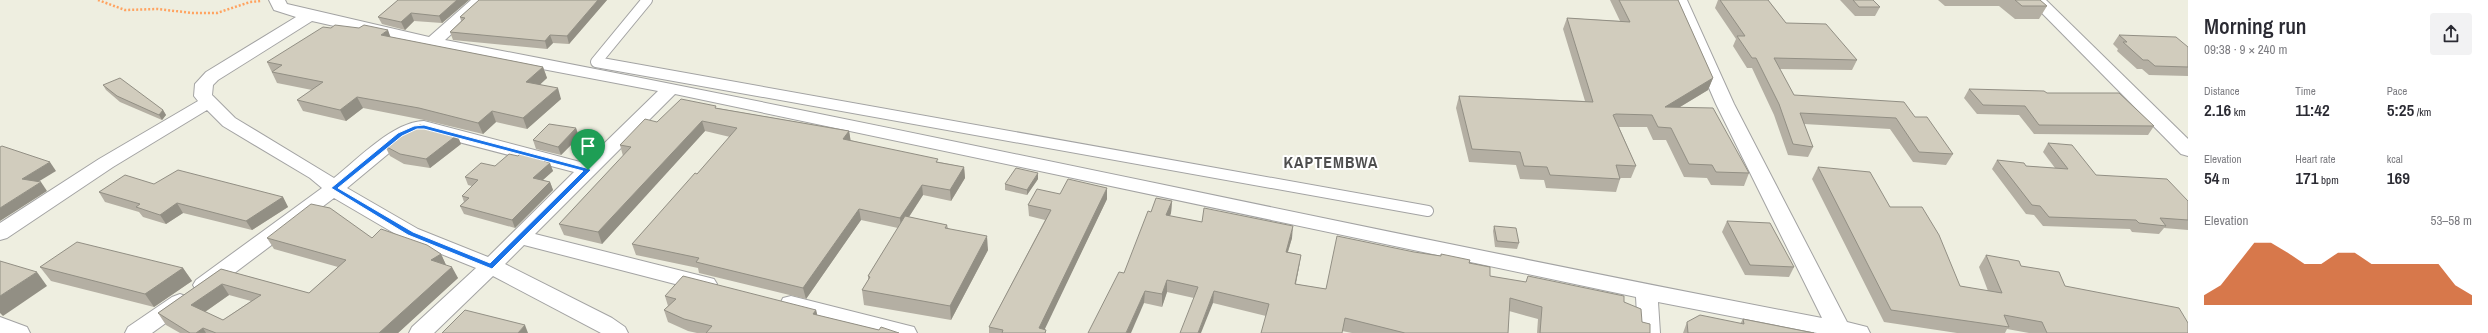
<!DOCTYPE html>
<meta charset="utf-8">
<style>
body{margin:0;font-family:"Archivo Narrow",sans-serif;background:#f2f2f3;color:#2b2b33;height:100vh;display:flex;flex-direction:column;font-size:15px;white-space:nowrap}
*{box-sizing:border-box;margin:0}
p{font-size:13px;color:#7c7c81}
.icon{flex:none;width:22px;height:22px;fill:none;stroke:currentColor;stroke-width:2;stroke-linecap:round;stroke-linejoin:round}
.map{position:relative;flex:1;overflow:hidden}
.panel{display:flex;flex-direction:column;background:#fff;width:300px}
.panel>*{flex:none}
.pin{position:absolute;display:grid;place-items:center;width:34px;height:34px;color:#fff;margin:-41px -17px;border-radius:50% 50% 50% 0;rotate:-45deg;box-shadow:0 0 4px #0007}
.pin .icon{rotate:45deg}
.round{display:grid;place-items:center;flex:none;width:42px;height:42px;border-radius:4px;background:#f2f2f3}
.summary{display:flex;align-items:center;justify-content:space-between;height:68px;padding:0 16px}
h1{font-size:22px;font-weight:600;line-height:30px}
.metrics{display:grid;grid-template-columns:repeat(3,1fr);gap:6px;height:68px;padding:4px 16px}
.metrics div{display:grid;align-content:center}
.metrics b{font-size:17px;font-weight:600}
.metrics small{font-size:11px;font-weight:400}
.metrics p{font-size:11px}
.chart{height:112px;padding:8px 16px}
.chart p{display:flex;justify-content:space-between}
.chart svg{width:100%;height:72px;margin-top:4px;fill:#c73f00;opacity:.7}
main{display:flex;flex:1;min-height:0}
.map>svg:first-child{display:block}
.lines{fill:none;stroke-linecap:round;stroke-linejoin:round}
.lane-casing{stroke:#a3a3a3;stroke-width:12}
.street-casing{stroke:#a3a3a3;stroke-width:2}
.path{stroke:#ffa360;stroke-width:2.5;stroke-dasharray:2 2;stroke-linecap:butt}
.lane{stroke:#fff;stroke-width:10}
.street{fill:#fff;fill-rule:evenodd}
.wall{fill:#b4afa3;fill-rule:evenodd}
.shaded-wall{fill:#928f84}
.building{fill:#d1ccbd;stroke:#928f84;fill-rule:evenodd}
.route{fill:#1a73e8;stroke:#fff;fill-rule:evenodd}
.labels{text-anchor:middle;stroke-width:4;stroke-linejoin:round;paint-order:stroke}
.district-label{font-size:16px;font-weight:bold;letter-spacing:1px;fill:#4f4f4f;stroke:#fff}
</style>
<main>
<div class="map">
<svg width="2188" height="333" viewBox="0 0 2188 333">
<rect width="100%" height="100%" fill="#eeeee0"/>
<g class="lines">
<g class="lane-casing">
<path id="lane" d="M647 0 596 62 1428 211"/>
</g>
<g class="street-casing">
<g id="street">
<path d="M269 0H285L287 4 429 37 471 0H488L445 40C905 127 1362 230 1822 318L1716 104 1671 0H1687L1734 104 1847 322 1867 327 1870 333H1817L1658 302 1660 333H1638L1636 297 675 94 535 234 714 279 717 284 714 289 706 292 524 245 505 264 612 318 625 327 628 333H601L493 276 434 333H409L412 327 476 268 404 239 334 198 212 290 204 293 196 290 193 285 196 280 322 188 310 178 223 126 207 110 113 167 7 238 0 240V223L99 159 198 101 194 96 195 84 206 72 296 17 274 10ZM312 21 432 48 658 91 584 163 424 121C394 121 358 159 334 178L235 118 212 95 213 85 218 80ZM419 133H424L574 172 488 257 418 229 347 188 406 139Z"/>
<path d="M2029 0H2046L2188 139V156L2181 154Z"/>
<path d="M180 294 188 297 191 302 188 307 152 333H125L128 327 172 297Z"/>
<path d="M791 296 906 325 914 327 917 333H874L783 310 780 304 783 298Z"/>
<path d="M0 317 27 327 30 333H0Z"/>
</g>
</g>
<path class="path" d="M98 0 125 10 158 9 192 13H217L250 2 261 1"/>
<use href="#lane" class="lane"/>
<use href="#street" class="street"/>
</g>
<g class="wall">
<path d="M398 0H469L442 23 414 21 405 30 382 24 378 17Z"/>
<path d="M479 0H607L569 44 553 43 547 49 453 40 450 32 461 21 460 17Z"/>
<path d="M1610 0H1678L1713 78 1708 90 1680 107 1749 173 1744 186 1711 185 1707 178 1684 177 1666 140H1653L1647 127H1619L1636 166 1631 178H1620V179L1616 192 1546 188 1544 180 1520 179 1516 165 1469 162 1456 108 1459 96 1585 101 1563 29 1567 18 1620 21Z"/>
<path d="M1718 0H1768L1786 23 1857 60 1852 70 1779 69 1794 95 1915 117 1953 154 1946 165 1913 162 1890 129 1804 124 1813 147 1808 157 1788 155 1774 115 1752 68H1747L1733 46 1736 39 1715 8Z"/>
<path d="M1840 0H1873L1880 7 1875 16H1855Z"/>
<path d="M1938 0H2040L2047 6 2039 19H2015L1999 6H1945Z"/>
<path d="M2119 35 2188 47V76L2149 75 2142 69H2137L2117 51 2118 49 2113 44Z"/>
<path d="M391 37 543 67 547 78 540 84 561 99 527 129 496 122 483 134 424 120 363 108 346 121 303 111 297 100 312 90 277 83 267 62Z"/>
<path d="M103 85 163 110 166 115 162 120 120 102 106 90Z"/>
<path d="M1969 89 2047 93 2154 126 2148 135 2034 134 2019 115 1977 114 1964 98Z"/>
<path d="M717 108 849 131 850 140 939 162 964 167 965 178 951 201 923 195 909 217 947 225 948 228 988 250 951 320 864 305 862 290 868 280V276L898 228 861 220 806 299 699 273 698 268 636 255 632 244 697 174 730 137 705 131 602 244 564 235 559 224 623 156 620 145Z"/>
<path d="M576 128 579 137 561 155 536 149 533 140Z"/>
<path d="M457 135 461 144 430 168 404 164 390 156 385 146Z"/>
<path d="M2048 143 2096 175 2188 201V230L2164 228 2159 234 2132 232 2130 229 2043 226 2034 215 2026 214 1992 169 1997 160 2026 166 2055 168 2043 152Z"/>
<path d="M518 156 547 159 553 171 543 180 550 182 553 190 515 228 464 214 460 206 464 202 462 196 472 186 468 185 465 177 495 166Z"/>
<path d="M1818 167 1890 207 1960 286 1988 291 1979 267 1986 255 2021 266 2065 286 2188 333H2029L2007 329 2005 333H1957L1884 322 1812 179Z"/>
<path d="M1038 179 1027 195 1005 190V184Z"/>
<path d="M154 184 283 197 288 207 252 230 183 213 166 224 143 217 139 212 105 202 99 192Z"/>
<path d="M1060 194 1107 199 1044 329 1046 333H989V327L1045 220 1029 216 1028 205Z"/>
<path d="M1172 201 1171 213 1170 216 1292 238 1288 252 1301 255 1296 284 1326 289 1469 263 1490 276 1624 302 1642 322 1650 333H1537L1538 319 1509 311 1508 333H1352L1266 316 1213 303 1194 298 1167 292 1162 307 1144 303 1124 273 1151 212Z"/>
<path d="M1727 221 1794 267 1789 277 1745 275 1722 232Z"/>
<path d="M1494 226 1519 243 1517 249 1495 247 1493 231Z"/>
<path d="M267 238H372L441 254 446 265 458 278 398 333H180L166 325 158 313 221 269 309 293 338 267 274 249ZM229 295 251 301 223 320 205 312Z"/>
<path d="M40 267 183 268 192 281 154 307 51 281Z"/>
<path d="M665 296 816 310 817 315 879 330 899 333H697L688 331 668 322 664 310 668 306Z"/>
<path d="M1743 319 1814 333H1683L1687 322 1740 324Z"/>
</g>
<g class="shaded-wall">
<path d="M457 0H469L442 23 439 16Z"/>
<path d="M598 0H607L569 44 567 36Z"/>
<path d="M411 13 414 21 405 30 401 22Z"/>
<path d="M388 30 392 41 381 35Z"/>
<path d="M550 35 553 43 547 49 545 41Z"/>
<path d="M543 67 547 78 531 93 526 82Z"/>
<path d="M1713 78 1708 90 1660 119 1665 107Z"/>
<path d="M558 88 561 99 527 129 523 118Z"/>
<path d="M357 97 363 108 346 121 340 110Z"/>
<path d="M163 110 166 115 162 120 159 115Z"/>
<path d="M492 111 496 122 483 134 478 123Z"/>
<path d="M702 121 705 131 602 244 598 232Z"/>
<path d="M576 128 579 137 561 155 558 147Z"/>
<path d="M849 131 851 142 843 139Z"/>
<path d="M457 135 461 144 430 168 426 159Z"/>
<path d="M547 159 548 164 550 163 553 171 536 186 533 178 544 161Z"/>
<path d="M50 162 56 171 28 188 22 179Z"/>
<path d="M964 167 965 178 951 201 950 190Z"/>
<path d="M1038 173V179L1027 195V190Z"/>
<path d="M41 182 47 191 0 221V208Z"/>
<path d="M550 182 553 190 515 228 512 220Z"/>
<path d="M922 185 923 195 901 229 900 218Z"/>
<path d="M1107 188V199L1043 333 1039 328Z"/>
<path d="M283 197 288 207 252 230 246 221Z"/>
<path d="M1172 201 1171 213 1165 227 1166 215Z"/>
<path d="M177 203 183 213 166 224 160 215Z"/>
<path d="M859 209 861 220 806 299 803 288Z"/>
<path d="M1293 226 1292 238 1284 264 1286 252Z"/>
<path d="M987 236 988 250 951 320 950 306Z"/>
<path d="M441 254 446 265 431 260Z"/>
<path d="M1301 255 1299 267 1293 296 1295 284Z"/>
<path d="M452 267 458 278 398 333H379Z"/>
<path d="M183 268 192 281 154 307 145 294Z"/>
<path d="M37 272 47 286 3 316 0 313V296Z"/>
<path d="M1167 280V292L1162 307V294Z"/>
<path d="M222 284 229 295 199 316 191 305Z"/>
<path d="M1145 291 1144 303 1131 333H1126Z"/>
<path d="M1214 291 1213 303 1201 333H1198Z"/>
<path d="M816 310 819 322 813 314Z"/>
<path d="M525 325 528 333H518Z"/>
<path d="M203 328 206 333H196Z"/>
</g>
<g class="building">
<path d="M398 0H457L439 16 411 13 401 22 378 17Z"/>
<path d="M479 0H598L567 36 550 35 545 41 450 32 465 18 460 17Z"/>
<path d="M1619 0H1678L1713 78 1665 107 1713 108 1749 173 1716 172 1712 165 1689 164 1671 128 1658 127 1652 115 1616 114 1613 115 1636 166 1616 165 1620 179 1550 175 1547 167 1524 166 1520 152 1472 149 1459 96 1593 102 1567 18 1630 22Z"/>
<path d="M1720 0H1768L1786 23 1826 24 1857 60 1774 58 1794 95 1904 102 1915 117H1927L1953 154 1919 152 1896 118 1800 113 1813 147 1793 144 1779 104 1756 58H1752L1737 36H1745Z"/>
<path d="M1853 0H1873L1880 7H1859Z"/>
<path d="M2015 0H2040L2047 6H2022Z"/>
<path d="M335 25 359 28 364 25 388 30 381 35 543 67 526 82 558 88 523 118 492 111 478 123 419 108 357 97 340 110 297 100 323 82 272 72 282 65 267 62 323 27 331 28Z"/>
<path d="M2119 35 2176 37 2188 47V67L2155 66 2148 60H2143L2123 42H2127Z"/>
<path d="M120 78 163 110 159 115 117 96 103 85Z"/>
<path d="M1969 89 2044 91 2047 93H2119L2154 126 2039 125 2025 106 1983 105Z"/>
<path d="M681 99 716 106 715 108 849 131 843 139 938 159 936 162 964 167 950 190 922 185 900 218 859 209 803 288 696 262 699 258 632 244 695 173 697 174 737 128 702 121 598 232 559 224 631 147 620 145 645 119 657 122Z"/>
<path d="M549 124 576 128 558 147 533 140Z"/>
<path d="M420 125 457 135 426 159 400 154 385 146 400 135Z"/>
<path d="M2048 143 2072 145 2096 175 2167 179 2188 201V220L2160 218 2166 226 2139 223 2136 220 2049 217 2040 206 2032 205 1997 160 2024 163 2026 166 2068 169Z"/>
<path d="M2 146 50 162 22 179 41 182 0 208V147Z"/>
<path d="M521 153 547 159 544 161 550 163 533 178 550 182 512 220 460 206 469 198 462 196 478 180 465 177 481 163 495 166 509 154 518 156Z"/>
<path d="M1818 167 1870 172 1890 207H1922L1939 235 1960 286 2002 293 1986 255 2019 261 2021 266 2059 272 2065 286 2179 308 2188 323V333H2047L2042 322 2004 315 2009 327 1891 310Z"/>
<path d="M1016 168 1038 173 1027 190 1005 184Z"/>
<path d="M178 170 283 197 246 221 177 203 160 215 136 207 140 204 99 192 125 175 154 184Z"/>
<path d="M1068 179 1107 188 1039 328 1046 330 1045 333H1002L1003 330 989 327 1051 210 1028 205 1037 189 1060 194Z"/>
<path d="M1156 198 1172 201 1166 215 1202 222 1204 208 1293 226 1286 252 1301 255 1295 284 1326 289 1337 236 1414 252 1441 256V254L1470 260 1469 263 1490 267V276L1526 282 1528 276 1624 296V302L1641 309 1642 322 1650 324V333H1540L1542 307 1510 298 1508 333H1405L1345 318 1342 333H1261L1269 304 1214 291 1198 333H1180L1198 287 1167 280 1162 294 1145 291 1126 333H1088L1119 272 1124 273 1148 211 1151 212Z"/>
<path d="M311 204 330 208 372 238 381 229 427 245 441 254 431 260 452 267 379 333H216L203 328 196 333H190L158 313 221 269 309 293 346 260 267 238ZM222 284 261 295 223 320 191 305Z"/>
<path d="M905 216 947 225 945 228 987 236 950 306 862 290 870 277 868 276Z"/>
<path d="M1727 221 1770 223 1794 267 1750 265Z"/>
<path d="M1494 226 1516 228 1519 243 1497 241Z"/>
<path d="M77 242 183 268 145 294 40 267Z"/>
<path d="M0 261 37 272 0 296Z"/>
<path d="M683 276 816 310 813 314 879 330 881 327 899 333H706L712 326 684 319 664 310 676 299 665 296Z"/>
<path d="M465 310 525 325 518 333H442Z"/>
<path d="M1700 315 1744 324 1743 319 1814 333H1688L1687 322Z"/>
</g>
<path class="route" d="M424 125 590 169 591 170 492 269 408 235 331 188 398 133 414 126ZM417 129H424L583 171 490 263 413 232 338 188 402 136Z"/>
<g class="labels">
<g class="district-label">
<text x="1331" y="168">KAPTEMBWA</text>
</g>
</g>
</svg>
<div class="pin" style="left:588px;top:170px;background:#1e9e55"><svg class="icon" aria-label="arrive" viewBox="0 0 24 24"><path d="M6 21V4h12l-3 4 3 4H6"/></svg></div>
</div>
<section class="panel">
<div class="summary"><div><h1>Morning run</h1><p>09:38 · 9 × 240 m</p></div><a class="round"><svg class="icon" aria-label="share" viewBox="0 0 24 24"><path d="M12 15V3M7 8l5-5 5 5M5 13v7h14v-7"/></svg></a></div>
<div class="metrics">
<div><p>Distance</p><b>2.16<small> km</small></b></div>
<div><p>Time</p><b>11:42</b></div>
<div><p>Pace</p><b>5:25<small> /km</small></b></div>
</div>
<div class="metrics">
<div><p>Elevation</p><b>54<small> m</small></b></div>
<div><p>Heart rate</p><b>171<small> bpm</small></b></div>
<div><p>kcal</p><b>169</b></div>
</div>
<div class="chart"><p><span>Elevation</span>53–58 m</p>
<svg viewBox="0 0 160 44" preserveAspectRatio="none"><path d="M0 44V38L10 32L20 19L30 6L40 6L50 12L60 19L70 19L80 12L90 12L100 19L110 19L120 19L130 19L140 19L150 32L160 38V44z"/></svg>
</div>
</section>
</main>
